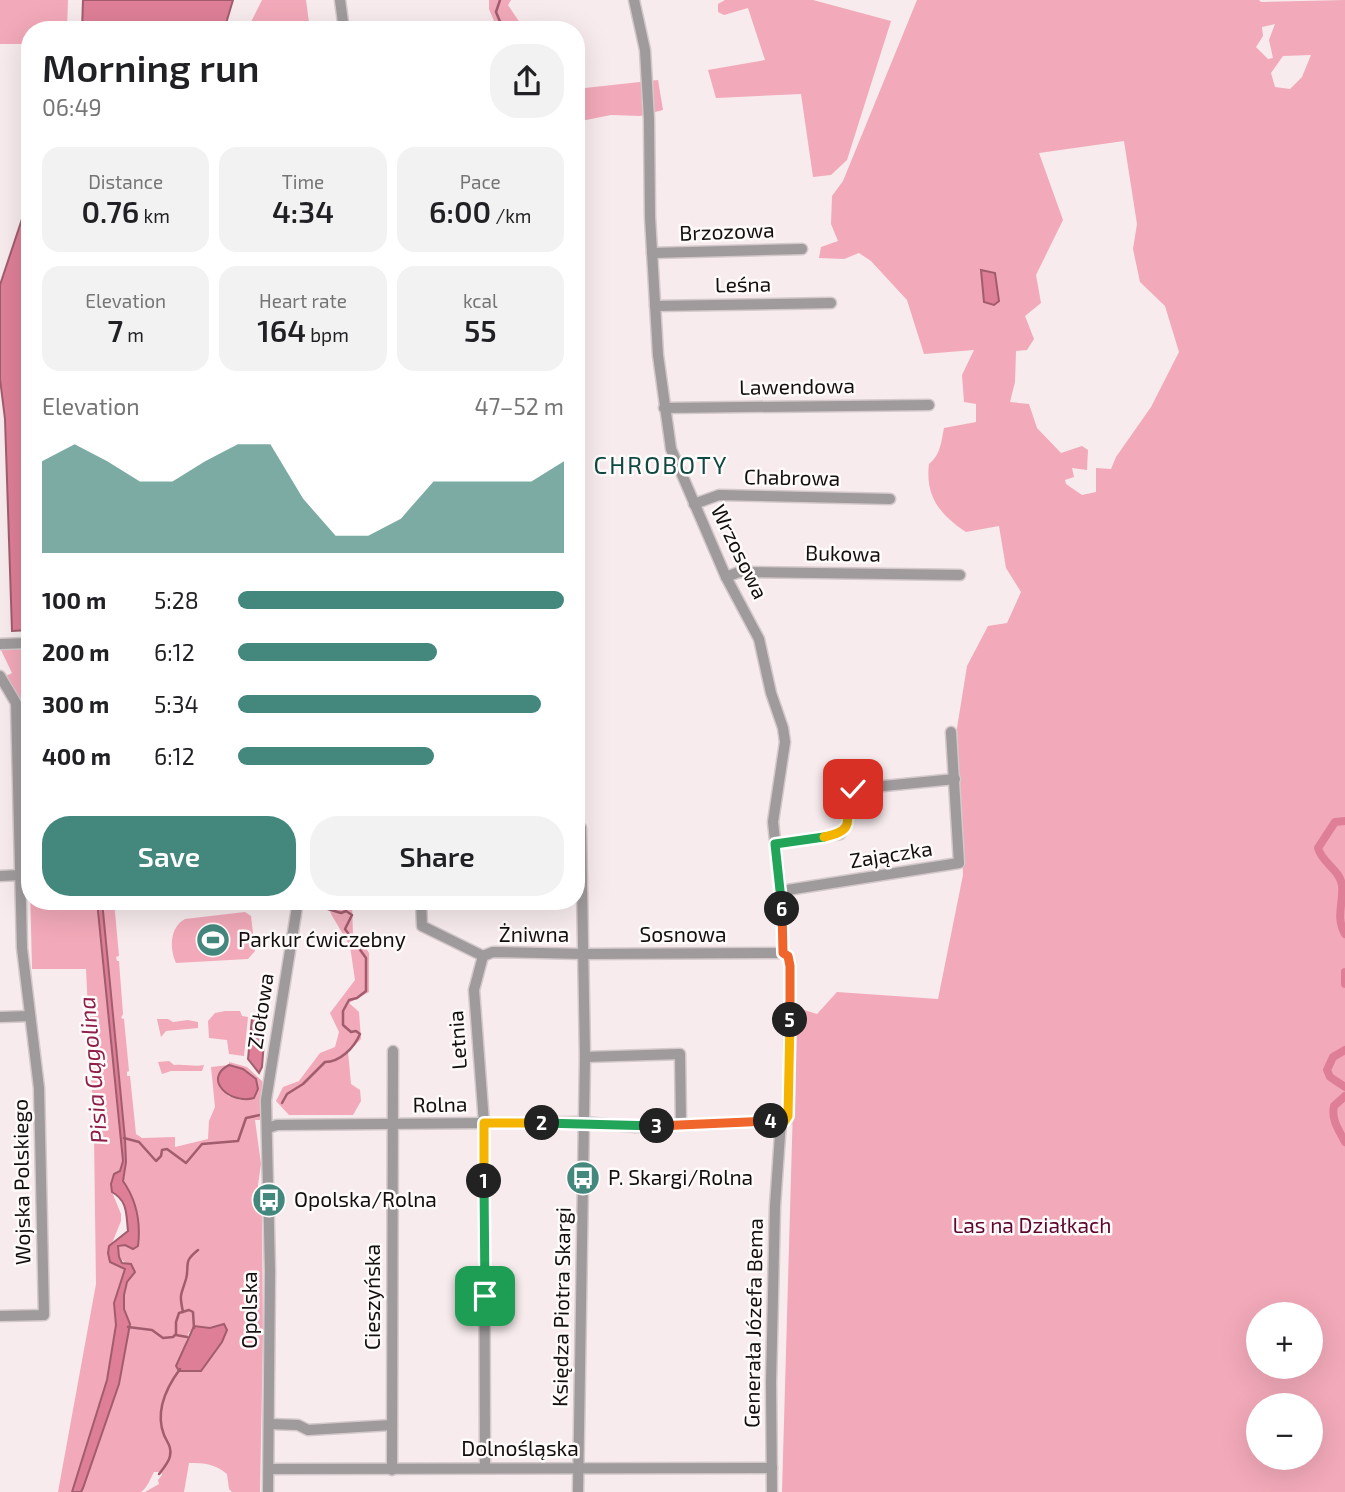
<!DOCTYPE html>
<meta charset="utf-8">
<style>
body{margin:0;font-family:"Exo 2",sans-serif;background:#f2f2f2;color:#202124;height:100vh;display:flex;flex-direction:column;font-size:26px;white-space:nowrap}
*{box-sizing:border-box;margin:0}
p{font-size:23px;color:#757577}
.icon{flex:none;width:38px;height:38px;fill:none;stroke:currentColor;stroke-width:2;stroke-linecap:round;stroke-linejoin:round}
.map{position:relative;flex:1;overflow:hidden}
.sheet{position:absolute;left:21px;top:21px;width:564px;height:889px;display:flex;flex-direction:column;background:#fff;border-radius:28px;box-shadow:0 7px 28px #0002}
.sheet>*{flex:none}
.tools{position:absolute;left:1246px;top:1302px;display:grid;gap:14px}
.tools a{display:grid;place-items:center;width:77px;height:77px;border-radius:50%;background:#fff;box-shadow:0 7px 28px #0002;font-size:35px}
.pin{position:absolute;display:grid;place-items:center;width:60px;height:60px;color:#fff;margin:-30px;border-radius:14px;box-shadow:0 4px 10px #0006}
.km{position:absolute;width:35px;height:35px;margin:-18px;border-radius:50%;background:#222;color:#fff;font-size:19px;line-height:35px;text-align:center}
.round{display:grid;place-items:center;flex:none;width:74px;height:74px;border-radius:28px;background:#f2f2f2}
.summary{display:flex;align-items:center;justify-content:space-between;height:119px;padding:0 21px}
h1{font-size:38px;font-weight:600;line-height:52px}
.stats{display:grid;grid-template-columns:repeat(3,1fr);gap:10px;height:119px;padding:7px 21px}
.stats div{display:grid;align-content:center;border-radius:18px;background:#f2f2f2;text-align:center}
.stats b{font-size:30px;font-weight:600}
.stats small{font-size:19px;font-weight:400}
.stats p{font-size:19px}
.chart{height:196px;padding:14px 21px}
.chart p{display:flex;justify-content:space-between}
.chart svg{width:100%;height:126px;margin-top:7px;fill:#44887d;opacity:.7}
.action{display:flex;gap:14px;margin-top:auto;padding:14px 21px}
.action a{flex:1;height:80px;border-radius:28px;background:#44887d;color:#fff;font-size:28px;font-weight:600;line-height:80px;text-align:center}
.action a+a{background:#f2f2f2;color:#202124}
ul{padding:0 21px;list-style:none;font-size:23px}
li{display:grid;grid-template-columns:112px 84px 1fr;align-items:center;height:52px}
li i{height:18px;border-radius:9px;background:#44887d}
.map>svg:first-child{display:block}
.green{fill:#f2a9b9;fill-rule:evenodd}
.water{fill:#de7f97;stroke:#a15d6e;stroke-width:2}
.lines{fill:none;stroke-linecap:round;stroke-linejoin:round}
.stream{stroke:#a15d6e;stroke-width:2.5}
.canal{stroke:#de7f97;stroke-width:8}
.minor-casing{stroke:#d3c8ca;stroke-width:13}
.minor{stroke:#9f9a9b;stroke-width:10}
.split-1-casing{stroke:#fff;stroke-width:14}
.split-2-casing{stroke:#fff;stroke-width:14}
.split-3-casing{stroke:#fff;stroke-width:14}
.split-4-casing{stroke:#fff;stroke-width:14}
.split-5-casing{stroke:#fff;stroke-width:14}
.split-6-casing{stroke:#fff;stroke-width:14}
.split-7-casing{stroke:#fff;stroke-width:14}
.split-8-casing{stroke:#fff;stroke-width:14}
.split-1{stroke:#22a559;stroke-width:9}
.split-2{stroke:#f5b400;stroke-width:9}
.split-3{stroke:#22a559;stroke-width:9}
.split-4{stroke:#f0652b;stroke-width:9}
.split-5{stroke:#f5b400;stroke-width:9}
.split-6{stroke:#f0652b;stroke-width:9}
.split-7{stroke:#22a559;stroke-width:9}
.split-8{stroke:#f5b400;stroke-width:9}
.labels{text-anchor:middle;stroke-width:5;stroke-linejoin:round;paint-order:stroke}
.street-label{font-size:21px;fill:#130f10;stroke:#fffbfb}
.poi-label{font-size:21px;fill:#130f10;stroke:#fffbfb;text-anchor:start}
.park-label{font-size:21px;fill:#5e062b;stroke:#fffbfb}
.water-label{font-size:23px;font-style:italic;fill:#8f1f48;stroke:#fffbfb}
.quarter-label{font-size:24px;letter-spacing:2px;fill:#0e4941;stroke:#fffbfb}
</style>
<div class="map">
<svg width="1345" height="1492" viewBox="0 0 1345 1492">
<rect width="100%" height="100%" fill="#f7ebed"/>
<g class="green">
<path d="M0 0H68L67 30H30V44H0Z"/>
<path d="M262 0H306L310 30H247Z"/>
<path d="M489 0H511L508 5 522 26H547L550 30H498L489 9Z"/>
<path d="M725 0H813L891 21 847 160 831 175 813 177 801 94 716 98 708 70 765 60 748 8 724 15 718 12V4Z"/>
<path d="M917 0H1259L1261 2 1345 0V1492H782L795 1036 801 1009 817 1014 837 992 938 999 963 875 957 728 967 666 988 626 1007 623 1021 592 1006 568 999 526 966 532C940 515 925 496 929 464 941 454 941 442 944 428L976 422V404L964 402 962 375 974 350 924 354 907 300 871 261 859 253 844 259 819 258 821 247 838 241 831 224 832 196 843 181ZM1275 24 1269 40 1273 58 1268 59 1256 47 1263 36 1262 27ZM1311 55 1302 77 1290 89 1275 87 1271 73 1283 56ZM1124 141 1137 224 1133 249 1140 282 1165 306 1179 352 1151 407 1116 457 1111 469 1096 468V492L1082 495 1066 484 1065 480 1074 477 1072 468 1087 470 1088 450 1082 446 1061 453 1037 428 1029 404 1010 402 1015 382 1016 351 1027 350 1034 339 1025 316 1041 303 1036 275 1063 220 1039 153ZM1258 1314H1311V1367H1258ZM1258 1405H1311V1458H1258Z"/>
<path d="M658 80 663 110 640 116 611 115 576 122V89Z"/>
<path d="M30 649V853H25L19 699 6 676 12 673 1 650Z"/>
<path d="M30 886V901H97L123 1161 112 1192 121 1214V1221L108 1253 125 1269 114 1303 116 1325 107 1380 72 1492H58L96 1284 94 1135 86 969H32Z"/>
<path d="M102 901H114L119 956 116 957 117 961H119L123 1014 121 1018 124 1019 129 1071 127 1072V1076H130L136 1134 142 1138 175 1137V1147L208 1139 209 1121 215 1107 211 1067 229 1065V1062L247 1067 262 1081V1120H255L261 1164 258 1185 262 1218 263 1336 260 1492H232L229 1489 227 1474C215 1464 205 1463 189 1463L184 1492H145L159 1484 158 1480 162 1475 161 1472H154C150 1479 148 1487 141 1492H81L119 1384 130 1324 124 1309V1295L127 1282 135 1272 119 1257 118 1246H138C141 1221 136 1202 123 1181L126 1162 125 1139ZM230 1065 236 1066 241 1100 228 1096 224 1068ZM210 1328 222 1342 201 1370 179 1362 189 1332Z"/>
<path d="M327 901H352L353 936H358L369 953V992L349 1003 359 1012 361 1039 348 1052 351 1084 360 1090 361 1101 353 1115H289L276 1101 283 1087 299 1081 320 1053 335 1047 339 1032 330 1013 355 980 350 946 331 914Z"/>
<path d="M245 912 251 916 255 951 248 959 176 963C169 948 170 927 185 919Z"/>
<path d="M225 1011H240L242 1016 248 1017 244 1056 229 1054 227 1040 209 1038 208 1021 215 1013Z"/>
<path d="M157 1019H168L173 1022 188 1020 198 1022V1028L166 1031 161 1037Z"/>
<path d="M169 1061 174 1065C186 1064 195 1067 204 1065L202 1071H171L162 1074 158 1062Z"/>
</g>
<g class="water">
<path d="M83 0H233L224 30H82Z"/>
<path d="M30 195V630L12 631 5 419 0 379V285Z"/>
<path d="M981 270 995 273 999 301 994 305 984 302Z"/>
<path d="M97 901H102L125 1139 126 1162 123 1181C137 1201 141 1222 138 1246L133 1249 125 1245 118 1246 119 1257 122 1263 131 1264 135 1272 127 1282 124 1295V1309L130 1324 119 1384 83 1488 81 1492H72L107 1380 116 1325 114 1303 125 1269 110 1262 108 1253 109 1246 128 1231C126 1214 128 1201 112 1192L111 1184 114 1174 120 1171 123 1161Z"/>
<path d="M258 1014 266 1015 262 1067 259 1073 248 1059 252 1018Z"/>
<path d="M229 1065 243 1069 256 1079 258 1089 254 1098C230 1105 202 1079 229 1065Z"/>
<path d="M224 1324 227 1330 222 1342 201 1371H179L176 1366 194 1326 210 1328Z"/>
</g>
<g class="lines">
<g class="stream">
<path d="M500 0 496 12 501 24 515 30"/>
<path d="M282 1103 287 1094 303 1084 325 1062C340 1062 354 1048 360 1034L356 1031 351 1032 343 1025V1011L349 1000 357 998 366 991V958L345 929 352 915 346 911 341 913 328 909V901"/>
<path d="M124 1138 139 1142 156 1161 161 1156 162 1150 167 1149 186 1163 202 1144 238 1141 246 1118 260 1115"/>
<path d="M183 1312C179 1293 181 1296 186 1279 190 1264 182 1263 198 1250"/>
<path d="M128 1327 152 1330 163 1338 173 1337 176 1334V1322L179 1313 189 1310 193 1312 194 1328"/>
<path d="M176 1335 187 1337"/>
<path d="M159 1474C163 1469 169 1462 170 1456 172 1447 167 1442 164 1435 155 1412 166 1388 180 1369"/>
</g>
<g class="canal">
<path d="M1345 821 1335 822 1318 848C1322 863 1340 870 1342 885 1344 902 1335 917 1345 934"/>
<path d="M1345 972V984"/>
<path d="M1345 1050 1333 1057 1327 1070 1330 1077 1345 1087"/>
<path d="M1345 1096 1334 1106C1331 1120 1339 1130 1345 1142"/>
</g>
<g class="minor-casing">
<g id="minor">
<path d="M340 0 344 30"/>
<path d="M634 0 645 50 649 119 650 217 658 355 671 449 726 577 759 639 771 693 783 728 785 742 773 822 782 904 783 953"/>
<path d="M652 253 802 249"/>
<path d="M655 306 831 303"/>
<path d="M664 408 929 405"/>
<path d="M694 504 719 495 890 499"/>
<path d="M726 577 739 572 960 575"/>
<path d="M0 644 30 643"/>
<path d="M0 676 16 703 22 948 39 1088 44 1315 0 1316"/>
<path d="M775 844 840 834 847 825C846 812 841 797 853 789L955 779"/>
<path d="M0 876 21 875"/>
<path d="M781 891 959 863 951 732"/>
<path d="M421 901 422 926 483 956"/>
<path d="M483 956 474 990 484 1123 485 1468"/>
<path d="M483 956 493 952 584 954 783 953"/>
<path d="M0 1017 30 1016"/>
<path d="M585 1057 680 1054 681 1124"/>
<path d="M268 1128 277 1125 584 1122 635 1127 781 1121"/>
<path d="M269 1424 298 1425 308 1430 392 1425"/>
<path d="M269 1469 772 1468"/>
<path d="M392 1470 393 1051"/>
<path d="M268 1492 270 1271 266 1100 298 901"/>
<path d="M578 1492 585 1057 581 828"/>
<path d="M772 1492 771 1383 775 1206 781 1121 787 1120 788 1111 790 963 788 956 783 953"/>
</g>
</g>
<use href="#minor" class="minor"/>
</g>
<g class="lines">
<g class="split-1-casing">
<path id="split-1" d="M484 1181 485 1296"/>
</g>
<g class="split-2-casing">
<path id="split-2" d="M484 1181V1123H542"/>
</g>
<g class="split-3-casing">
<path id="split-3" d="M542 1123 657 1126"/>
</g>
<g class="split-4-casing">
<path id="split-4" d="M657 1126 771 1121"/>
</g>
<g class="split-5-casing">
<path id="split-5" d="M771 1121H785L788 1116 790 1020"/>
</g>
<g class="split-6-casing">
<path id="split-6" d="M782 909 783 953 788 956 790 966V1020"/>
</g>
<g class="split-7-casing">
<path id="split-7" d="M782 909 775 844 824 837"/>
</g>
<g class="split-8-casing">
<path id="split-8" d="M824 837C871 828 829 805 853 789"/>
</g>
<use href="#split-1" class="split-1"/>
<use href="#split-2" class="split-2"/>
<use href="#split-3" class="split-3"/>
<use href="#split-4" class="split-4"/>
<use href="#split-5" class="split-5"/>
<use href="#split-6" class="split-6"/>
<use href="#split-7" class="split-7"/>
<use href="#split-8" class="split-8"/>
</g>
<defs>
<g id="stadium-disc" transform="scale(1.75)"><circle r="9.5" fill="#44887d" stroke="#fffbfb"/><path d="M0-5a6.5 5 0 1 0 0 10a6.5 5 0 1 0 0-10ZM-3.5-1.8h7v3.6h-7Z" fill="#fff"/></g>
<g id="bus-disc" transform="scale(1.75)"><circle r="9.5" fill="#44887d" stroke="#fffbfb"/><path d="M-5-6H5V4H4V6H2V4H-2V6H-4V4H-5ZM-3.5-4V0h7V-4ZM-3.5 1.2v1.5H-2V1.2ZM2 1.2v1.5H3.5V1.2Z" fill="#fff"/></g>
</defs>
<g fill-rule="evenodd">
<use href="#stadium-disc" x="213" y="940"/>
<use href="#bus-disc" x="583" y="1178"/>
<use href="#bus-disc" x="269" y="1200"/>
</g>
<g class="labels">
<g class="street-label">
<text transform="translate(727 232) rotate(-2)" y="7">Brzozowa</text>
<text transform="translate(743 285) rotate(-1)" y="7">Leśna</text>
<text transform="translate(797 387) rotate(-1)" y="7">Lawendowa</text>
<text transform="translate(792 478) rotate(1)" y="7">Chabrowa</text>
<text transform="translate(739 552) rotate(64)" y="7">Wrzosowa</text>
<text transform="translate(843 554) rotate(1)" y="7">Bukowa</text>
<text transform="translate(891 855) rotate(-9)" y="7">Zajączka</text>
<text x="534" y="942">Żniwna</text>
<text x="683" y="942">Sosnowa</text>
<text transform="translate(261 1011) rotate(-81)" y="7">Ziołowa</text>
<text transform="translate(458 1040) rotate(-94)" y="7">Letnia</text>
<text transform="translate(440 1105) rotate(-1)" y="7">Rolna</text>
<text transform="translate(22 1182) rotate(-91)" y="7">Wojska Polskiego</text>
<text transform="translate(373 1297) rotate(-90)" y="7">Cieszyńska</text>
<text transform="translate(562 1307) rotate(-89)" y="7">Księdza Piotra Skargi</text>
<text transform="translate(250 1310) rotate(-90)" y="7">Opolska</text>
<text transform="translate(754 1323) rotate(-89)" y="7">Generała Józefa Bema</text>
<text x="520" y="1456">Dolnośląska</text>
</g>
<g class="poi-label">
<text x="238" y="947">Parkur ćwiczebny</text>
<text x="608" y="1185">P. Skargi/Rolna</text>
<text x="294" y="1207">Opolska/Rolna</text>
</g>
<g class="park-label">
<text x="1032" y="1233">Las na Działkach</text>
</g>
<g class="water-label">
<text transform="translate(93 1070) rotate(-95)" y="8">Pisia Gągolina</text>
</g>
<g class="quarter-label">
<text x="661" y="474">CHROBOTY</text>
</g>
</g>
</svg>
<div class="tools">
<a>+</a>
<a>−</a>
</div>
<div class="pin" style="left:485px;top:1296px;background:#1e9e55"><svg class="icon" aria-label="arrive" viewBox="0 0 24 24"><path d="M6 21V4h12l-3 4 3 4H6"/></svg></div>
<div class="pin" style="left:853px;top:789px;background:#d93025"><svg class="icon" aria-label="check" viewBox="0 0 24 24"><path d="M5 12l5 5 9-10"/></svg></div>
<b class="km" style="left:484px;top:1181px">1</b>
<b class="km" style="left:542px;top:1123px">2</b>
<b class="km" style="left:657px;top:1126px">3</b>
<b class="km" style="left:771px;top:1121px">4</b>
<b class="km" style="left:790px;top:1020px">5</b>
<b class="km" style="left:782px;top:909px">6</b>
<section class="sheet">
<div class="summary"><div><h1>Morning run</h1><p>06:49</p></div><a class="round"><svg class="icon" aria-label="share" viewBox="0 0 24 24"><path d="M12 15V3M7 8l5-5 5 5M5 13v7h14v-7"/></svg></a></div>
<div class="stats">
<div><p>Distance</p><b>0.76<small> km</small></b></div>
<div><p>Time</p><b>4:34</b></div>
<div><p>Pace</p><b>6:00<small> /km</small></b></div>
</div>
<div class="stats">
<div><p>Elevation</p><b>7<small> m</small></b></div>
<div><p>Heart rate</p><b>164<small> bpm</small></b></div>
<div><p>kcal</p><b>55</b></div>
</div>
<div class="chart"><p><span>Elevation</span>47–52 m</p>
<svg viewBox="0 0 160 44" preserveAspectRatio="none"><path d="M0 44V12L10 6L20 12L30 19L40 19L50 12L60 6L70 6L80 25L90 38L100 38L110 32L120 19L130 19L140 19L150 19L160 12V44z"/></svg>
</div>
<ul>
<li><b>100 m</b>5:28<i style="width:100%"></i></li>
<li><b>200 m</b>6:12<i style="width:61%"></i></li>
<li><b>300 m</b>5:34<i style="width:93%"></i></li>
<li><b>400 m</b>6:12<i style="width:60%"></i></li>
</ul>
<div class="action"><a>Save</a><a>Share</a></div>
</section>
</div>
